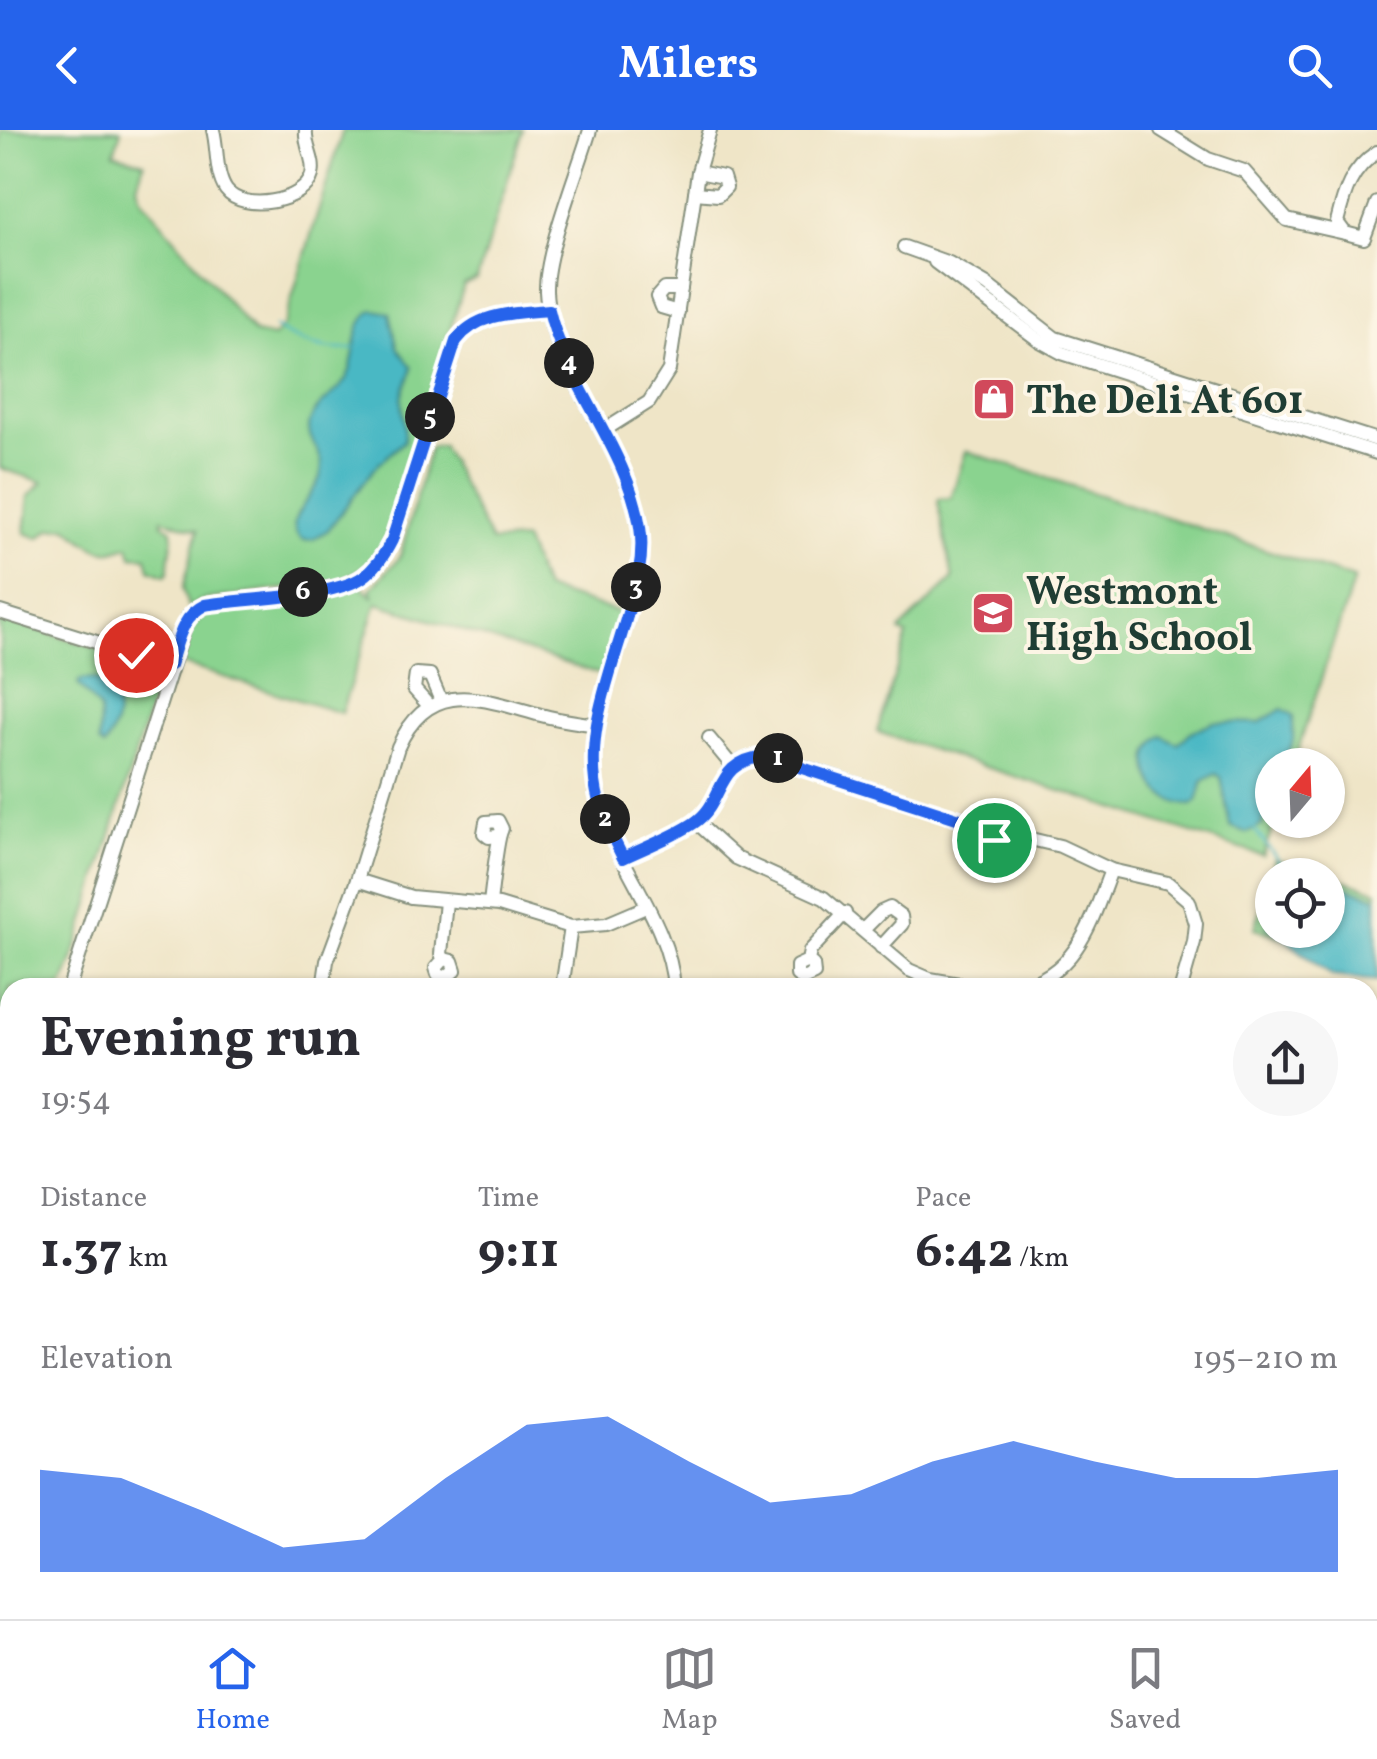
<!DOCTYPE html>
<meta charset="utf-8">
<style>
body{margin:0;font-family:Vollkorn,serif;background:#f7f7f7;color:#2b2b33;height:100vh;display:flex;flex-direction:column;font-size:38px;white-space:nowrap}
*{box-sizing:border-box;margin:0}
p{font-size:32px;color:#7c7c81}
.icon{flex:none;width:55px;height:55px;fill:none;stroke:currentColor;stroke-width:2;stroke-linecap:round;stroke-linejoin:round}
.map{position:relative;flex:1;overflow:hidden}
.sheet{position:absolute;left:0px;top:848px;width:1378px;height:642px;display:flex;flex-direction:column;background:#fff;border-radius:30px 30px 0 0;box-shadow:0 2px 8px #0004}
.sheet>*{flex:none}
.needle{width:65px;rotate:19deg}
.tools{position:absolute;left:1255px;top:618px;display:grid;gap:20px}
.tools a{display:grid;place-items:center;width:90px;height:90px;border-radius:50%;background:#fff;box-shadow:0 2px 8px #0004;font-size:50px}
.pin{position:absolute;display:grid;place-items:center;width:85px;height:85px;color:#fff;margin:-42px;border:5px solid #fff;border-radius:50%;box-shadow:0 2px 10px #0007}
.km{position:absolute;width:50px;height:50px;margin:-25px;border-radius:50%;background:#222;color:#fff;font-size:28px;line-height:50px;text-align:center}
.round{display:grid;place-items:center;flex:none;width:105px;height:105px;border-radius:52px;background:#f7f7f7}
.overview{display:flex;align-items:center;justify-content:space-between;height:170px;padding:0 40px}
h1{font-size:55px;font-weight:700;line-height:75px}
.stats{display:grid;grid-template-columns:repeat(3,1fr);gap:15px;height:170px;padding:10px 40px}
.stats div{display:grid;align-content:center}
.stats b{font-size:50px;font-weight:700}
.stats small{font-size:28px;font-weight:400}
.stats p{font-size:28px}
.chart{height:280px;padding:20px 40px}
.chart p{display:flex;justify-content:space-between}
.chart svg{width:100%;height:180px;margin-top:10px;fill:#2563eb;opacity:.7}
header{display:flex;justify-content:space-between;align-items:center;height:130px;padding:0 40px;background:#2563eb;color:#fff;font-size:45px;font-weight:700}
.tab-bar{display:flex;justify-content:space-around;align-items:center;height:140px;border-top:2px solid #e1e1e2;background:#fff;font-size:28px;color:#7c7c81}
.tab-bar a{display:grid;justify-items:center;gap:5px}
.tab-bar .on{color:#2563eb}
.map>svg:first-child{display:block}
.green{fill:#8ad38f;stroke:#548862;stroke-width:2.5}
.water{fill:#4ab8c4;stroke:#347a7c;stroke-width:2.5}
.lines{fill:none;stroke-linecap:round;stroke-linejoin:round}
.stream{stroke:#4ab8c4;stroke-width:2.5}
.minor-casing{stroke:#87917e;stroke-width:16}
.major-casing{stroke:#87917e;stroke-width:19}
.minor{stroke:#fff;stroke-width:12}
.major{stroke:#fff;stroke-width:15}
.route-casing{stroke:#fff;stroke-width:20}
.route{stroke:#2563eb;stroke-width:12}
.labels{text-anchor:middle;stroke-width:8;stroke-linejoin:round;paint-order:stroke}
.poi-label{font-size:40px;font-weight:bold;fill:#1f3d34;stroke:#fcf5e5;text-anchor:start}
</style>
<header><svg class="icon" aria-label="back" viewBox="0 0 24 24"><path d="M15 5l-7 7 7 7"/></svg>Milers<svg class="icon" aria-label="search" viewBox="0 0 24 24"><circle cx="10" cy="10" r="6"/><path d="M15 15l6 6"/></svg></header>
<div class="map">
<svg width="1377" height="1489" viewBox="0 0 1377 1489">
<rect width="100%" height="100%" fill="#fcf5e5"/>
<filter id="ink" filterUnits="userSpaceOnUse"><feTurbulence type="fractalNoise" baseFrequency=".01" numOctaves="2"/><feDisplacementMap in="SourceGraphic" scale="20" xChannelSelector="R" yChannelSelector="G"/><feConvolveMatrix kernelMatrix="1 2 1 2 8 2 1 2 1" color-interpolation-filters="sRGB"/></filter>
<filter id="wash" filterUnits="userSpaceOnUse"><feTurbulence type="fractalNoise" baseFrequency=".0048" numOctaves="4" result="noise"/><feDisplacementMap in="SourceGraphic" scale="40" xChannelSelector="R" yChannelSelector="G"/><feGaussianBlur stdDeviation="2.25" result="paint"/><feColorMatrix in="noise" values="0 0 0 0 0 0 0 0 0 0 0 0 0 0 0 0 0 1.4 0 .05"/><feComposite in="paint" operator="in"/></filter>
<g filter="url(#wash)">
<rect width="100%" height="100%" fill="#efe5c7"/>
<g class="green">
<path d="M0 0H121L114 23 144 32 137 55 141 68 254 203 273 207 284 194 343 0H523L477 149 464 155 384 416 362 439 339 451 202 470 188 477 183 459 198 400 162 389V393L172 400C174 415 168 426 169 441L165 445 150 439 147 427 132 426 129 416C123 417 118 420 112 421 94 423 80 405 66 397L50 399 39 408 25 403 29 366 43 352 0 338Z"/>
<path d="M442 316 491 412 524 410 544 459 621 483 602 545 377 473 341 583 178 533 188 502 204 483 361 454 374 468 371 459 400 427 430 317Z"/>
<path d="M966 321 1354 449 1293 635H1272L1275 690 1263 726 877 602 907 505 900 502 901 499 953 449 938 372 939 369 951 368Z"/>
<path d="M0 488 149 534 158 544V550L72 833 62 857 10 858V957L0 972Z"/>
<path d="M1275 729 1326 745H1272V800H1328V745L1377 761V841L1255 798Z"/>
</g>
<g class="water">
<path d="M374 180 390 183 397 217 412 237C411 249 403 257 402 269 402 284 407 295 404 311L376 336 328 400 313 409 303 410C276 390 322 365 322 336 322 320 305 309 310 292 316 272 341 264 349 243 357 223 352 192 374 180Z"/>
<path d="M95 549C124 564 121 592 104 617L99 613 100 580 78 554 81 550Z"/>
<path d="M1282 579 1293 585V611L1282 635H1272L1270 675 1261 696 1247 703 1230 696 1221 647 1216 644 1203 651 1197 671 1192 675C1157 676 1131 630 1162 606L1178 614 1191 602 1213 592 1259 593Z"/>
<path d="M1328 751 1377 767V851L1332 846 1268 796 1272 779V800H1328Z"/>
</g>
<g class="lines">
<g class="stream">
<path d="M275 197C295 212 331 223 354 218"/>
<path d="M1254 699 1289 745"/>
</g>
</g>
</g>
<g filter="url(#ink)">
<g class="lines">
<g class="minor-casing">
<g id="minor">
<path d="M213 0C218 18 215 44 226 60 243 83 305 72 312 45 316 30 304 16 306 0"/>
<path d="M590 0C578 41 545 122 546 161 550 245 640 327 641 416 642 439 635 460 628 482 612 540 585 600 596 660 609 728 670 789 674 858"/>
<path d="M1161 0 1208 29 1244 41 1287 90 1345 103"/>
<path d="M1377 22C1351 39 1344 63 1337 92L1345 103 1364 108 1377 73"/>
<path d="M695 63 718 65 726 57 723 47 698 42"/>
<path d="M904 117 949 133 987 155 1055 208 1377 310"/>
<path d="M935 132 1040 211 1062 223 1377 323"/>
<path d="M678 182 661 177 657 167 664 159H681"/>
<path d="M603 301 649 272 669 240 698 42 710 0"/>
<path d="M0 482 170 535"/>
<path d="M429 576 414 559 416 544 430 545 441 571"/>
<path d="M709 608 733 637"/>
<path d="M696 692 736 728 824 768 909 840 930 849 983 858"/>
<path d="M997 701 989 732 996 741 1008 736 1015 706"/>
<path d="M623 728C646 717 673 707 695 693 728 670 715 620 774 627L997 701 1060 716 1111 740 1168 753 1189 771 1196 794 1194 812 1181 858"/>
<path d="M357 750 411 767 499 775 571 797 606 794 646 777"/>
<path d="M490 773C492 758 497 707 502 699L498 691 486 692 484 703 489 707 498 706"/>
<path d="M863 800 881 782 890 778 901 786 902 794 881 817"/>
<path d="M444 829 436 838 438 844 445 848 455 840 452 831 444 829 441 824 446 771"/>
<path d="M808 831 813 835 814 844 803 849 797 845V836L808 831 810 821 845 783"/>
<path d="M69 858 188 487 205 475 339 457 361 448 375 436 392 410 456 211C477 182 516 183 549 179"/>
<path d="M323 858 327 831 357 750 398 617C430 545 484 570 541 585 559 590 577 592 596 595"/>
<path d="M562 858 571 797"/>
<path d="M1018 858C1078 843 1091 792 1111 740"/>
<path d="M0 984 10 967"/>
<path d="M0 991 10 997"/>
<path d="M1244 1480 1249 1489"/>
<path d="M1367 1480 1371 1489"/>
<path d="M60 1489 63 1480"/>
<path d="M316 1489 319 1480"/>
<path d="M909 1489 912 1480"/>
<path d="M1027 1489 1033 1480"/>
</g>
</g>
<g class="major-casing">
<g id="major">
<path d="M0 1356 10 1359"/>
<path d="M375 1480H376"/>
<path d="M400 1480 428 1489"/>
</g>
</g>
<use href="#minor" class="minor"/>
<use href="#major" class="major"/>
</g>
</g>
<g class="lines" filter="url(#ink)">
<g class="route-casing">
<path id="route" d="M136 525 170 535C178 512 181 486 205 475 244 468 333 468 363 447 376 438 385 424 392 410L456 211C477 182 516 183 549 180 566 254 629 322 640 397 645 428 636 457 627 486 610 546 582 609 599 672 604 691 614 710 623 728 646 717 673 707 694 693 727 671 712 632 765 626L997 701 994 710"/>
</g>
<use href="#route" class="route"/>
</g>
<defs>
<g id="shop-square" transform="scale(2.25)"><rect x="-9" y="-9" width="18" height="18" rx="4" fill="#d1495b" stroke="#fcf5e5"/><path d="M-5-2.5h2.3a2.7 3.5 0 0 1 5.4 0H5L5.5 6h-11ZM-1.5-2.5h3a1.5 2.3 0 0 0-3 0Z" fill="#fff"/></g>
<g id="school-square" transform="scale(2.25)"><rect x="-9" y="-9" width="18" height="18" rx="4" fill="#d1495b" stroke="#fcf5e5"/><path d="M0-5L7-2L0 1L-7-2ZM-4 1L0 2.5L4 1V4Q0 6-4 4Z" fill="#fff"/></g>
</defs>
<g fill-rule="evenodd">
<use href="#shop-square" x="994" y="269"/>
<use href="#school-square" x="993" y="483"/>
</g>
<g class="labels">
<g class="poi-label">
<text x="1026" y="283">The Deli At 601</text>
<text x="1026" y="474">Westmont<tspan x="1026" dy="46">High School</tspan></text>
</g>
</g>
</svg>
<div class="tools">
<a><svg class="needle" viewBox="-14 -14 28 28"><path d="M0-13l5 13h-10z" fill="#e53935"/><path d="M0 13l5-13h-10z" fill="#7c7c81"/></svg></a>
<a><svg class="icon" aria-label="locate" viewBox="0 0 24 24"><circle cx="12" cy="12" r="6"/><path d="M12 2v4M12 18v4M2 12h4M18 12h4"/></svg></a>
</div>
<div class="pin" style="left:994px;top:710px;background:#1e9e55"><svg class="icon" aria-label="arrive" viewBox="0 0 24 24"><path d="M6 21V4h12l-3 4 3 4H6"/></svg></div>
<div class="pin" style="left:136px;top:525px;background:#d93025"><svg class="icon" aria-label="check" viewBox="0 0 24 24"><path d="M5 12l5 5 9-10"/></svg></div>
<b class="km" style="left:778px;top:628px">1</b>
<b class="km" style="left:605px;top:689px">2</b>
<b class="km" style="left:636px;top:457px">3</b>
<b class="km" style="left:569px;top:233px">4</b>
<b class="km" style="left:430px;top:287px">5</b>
<b class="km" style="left:303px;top:462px">6</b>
<section class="sheet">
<div class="overview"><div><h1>Evening run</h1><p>19:54</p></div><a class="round"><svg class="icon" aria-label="share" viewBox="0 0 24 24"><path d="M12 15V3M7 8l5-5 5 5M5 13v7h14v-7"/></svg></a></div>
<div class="stats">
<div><p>Distance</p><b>1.37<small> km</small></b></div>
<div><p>Time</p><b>9:11</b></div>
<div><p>Pace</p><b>6:42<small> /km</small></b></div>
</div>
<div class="chart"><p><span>Elevation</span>195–210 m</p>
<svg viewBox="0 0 160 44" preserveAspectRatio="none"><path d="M0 44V19L10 21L20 29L30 38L40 36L50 21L60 8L70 6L80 17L90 27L100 25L110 17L120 12L130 17L140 21L150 21L160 19V44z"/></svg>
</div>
</section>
</div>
<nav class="tab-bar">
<a class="on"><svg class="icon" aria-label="home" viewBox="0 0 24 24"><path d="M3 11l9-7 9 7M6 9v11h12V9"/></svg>Home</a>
<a><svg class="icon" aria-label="map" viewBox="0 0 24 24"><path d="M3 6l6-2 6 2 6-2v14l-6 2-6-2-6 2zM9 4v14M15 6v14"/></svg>Map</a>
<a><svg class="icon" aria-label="saved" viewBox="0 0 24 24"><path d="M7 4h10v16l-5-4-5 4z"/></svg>Saved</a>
</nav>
